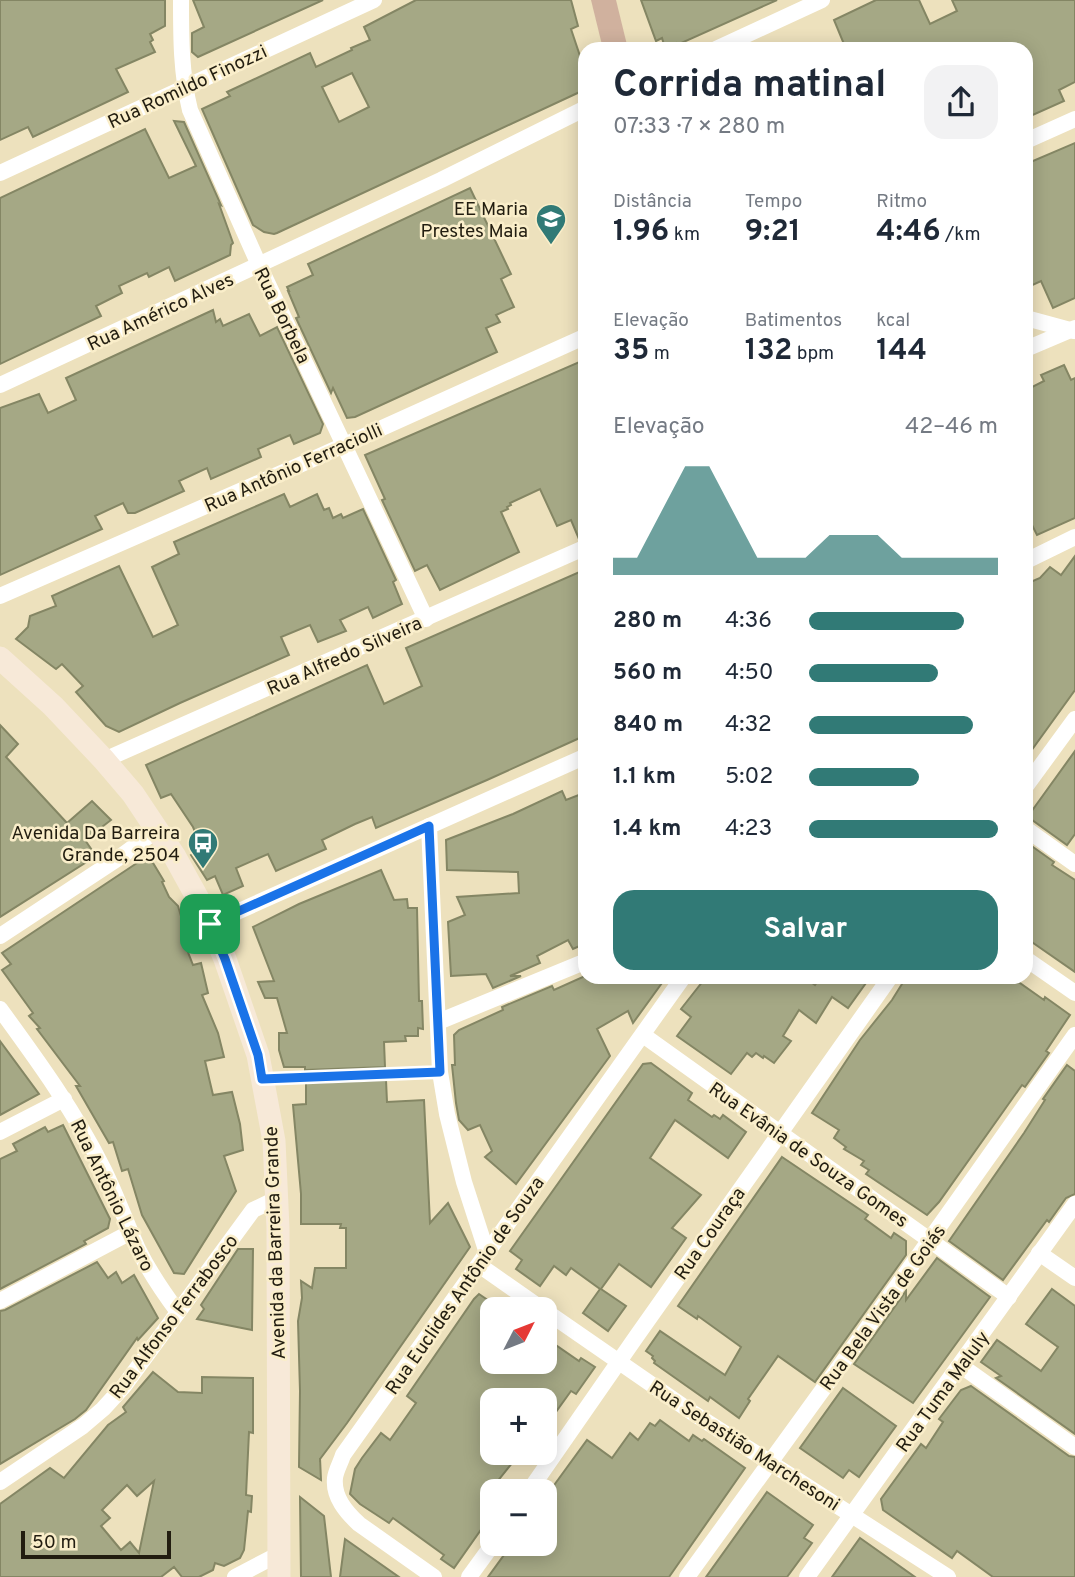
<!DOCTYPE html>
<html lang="pt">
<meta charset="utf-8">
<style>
body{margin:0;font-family:Overpass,sans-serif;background:#f2f2f3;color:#1f2937;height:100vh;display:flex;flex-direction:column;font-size:26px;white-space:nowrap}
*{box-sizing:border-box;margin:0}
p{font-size:23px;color:#747a83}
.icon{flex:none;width:38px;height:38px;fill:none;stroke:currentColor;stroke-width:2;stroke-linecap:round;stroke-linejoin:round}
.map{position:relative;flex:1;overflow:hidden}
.drawer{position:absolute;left:578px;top:42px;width:455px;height:942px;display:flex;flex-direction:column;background:#fff;border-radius:21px;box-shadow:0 4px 18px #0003}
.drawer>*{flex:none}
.needle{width:46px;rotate:48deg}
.fabs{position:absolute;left:480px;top:1297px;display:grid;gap:14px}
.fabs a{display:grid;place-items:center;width:77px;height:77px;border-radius:14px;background:#fff;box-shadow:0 4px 18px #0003;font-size:35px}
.scale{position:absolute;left:21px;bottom:18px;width:150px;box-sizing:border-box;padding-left:7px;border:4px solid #221d10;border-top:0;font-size:19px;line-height:24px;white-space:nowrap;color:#221d10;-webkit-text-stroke:5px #faeeca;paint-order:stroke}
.pin{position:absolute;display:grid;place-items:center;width:60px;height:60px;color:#fff;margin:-30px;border-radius:14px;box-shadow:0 4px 10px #0006}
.round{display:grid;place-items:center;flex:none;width:74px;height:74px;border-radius:21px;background:#f2f2f3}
.summary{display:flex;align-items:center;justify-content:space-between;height:119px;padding:0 35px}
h1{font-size:38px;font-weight:700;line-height:52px}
.stats{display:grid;grid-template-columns:repeat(3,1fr);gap:10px;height:119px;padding:7px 35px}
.stats div{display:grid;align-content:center}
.stats b{font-size:30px;font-weight:700}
.stats small{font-size:19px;font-weight:400}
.stats p{font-size:19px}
.chart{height:196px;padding:14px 35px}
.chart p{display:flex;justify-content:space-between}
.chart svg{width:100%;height:126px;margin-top:7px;fill:#317a76;opacity:.7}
.cta{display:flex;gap:14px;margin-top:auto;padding:14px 35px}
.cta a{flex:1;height:80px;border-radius:21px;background:#317a76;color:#fff;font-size:28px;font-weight:700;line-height:80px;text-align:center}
ul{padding:0 35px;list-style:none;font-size:23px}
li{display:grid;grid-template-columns:112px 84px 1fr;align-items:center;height:52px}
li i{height:18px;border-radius:9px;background:#317a76}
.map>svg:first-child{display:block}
.green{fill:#d0b19e}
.building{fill:#a5a885;stroke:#848664;stroke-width:2;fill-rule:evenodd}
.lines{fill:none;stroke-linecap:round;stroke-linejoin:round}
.service{stroke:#fff;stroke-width:8}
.minor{stroke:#fff;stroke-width:16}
.secondary{stroke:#f7e9d8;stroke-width:23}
.route-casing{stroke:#fff;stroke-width:14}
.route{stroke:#1a73e8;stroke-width:9}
.labels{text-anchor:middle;stroke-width:5;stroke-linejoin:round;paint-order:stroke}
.street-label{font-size:19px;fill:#221d10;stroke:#faeeca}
.poi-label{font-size:19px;fill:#221d10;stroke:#faeeca;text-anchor:end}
</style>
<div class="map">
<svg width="1075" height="1577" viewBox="0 0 1075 1577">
<rect width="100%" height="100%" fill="#ede1bd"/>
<path class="green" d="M591 0H616L628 49H603Z"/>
<g class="building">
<path d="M0 0H165V26L150 34 153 40 150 42 155 52 116 69 128 92 33 137 28 127 0 140Z"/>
<path d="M193 0H323L198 57 192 52V33L204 27Z"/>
<path d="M416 0H571L578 26 571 29 584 68V90L277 233 274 234 264 232 253 225 202 109 230 96 227 92 310 53 316 67 352 50 351 48 370 40 364 27ZM352 73 369 107 339 122 322 87Z"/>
<path d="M641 0H777L677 45 676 43 665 48 662 38 656 41Z"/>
<path d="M876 0H919L930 24 957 11 952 0H1075V82L1059 90 1064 101 1026 118V49H846L834 20Z"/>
<path d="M174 121 184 122 221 205 219 204 233 243 231 245 230 255 175 281 169 267 149 277 147 273 119 286 122 293 96 306 101 316 0 364V198L145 129 169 178 196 166Z"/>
<path d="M1075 143V298L1053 308 1041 281 1026 288V164Z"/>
<path d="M470 188 511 274 501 279 514 307 496 315 500 322 486 328 497 352 355 417 347 418 333 388 331 393 296 318 299 317 288 291H289L287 287 313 275 308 264Z"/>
<path d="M213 310 216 322 220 319 223 326 249 314 260 336 277 327 323 424 320 433 294 444 290 435 258 449 261 457 211 479 207 468 179 481 184 491 135 513H128L123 503 95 516 102 529 0 575V408L39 394 48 413 76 400 66 378Z"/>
<path d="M584 360V538L579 539 571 520 557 526 540 489 510 503 511 505 507 507 508 509 501 512 519 552 440 590 427 565 415 571 382 500 385 499 365 455Z"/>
<path d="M1064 365 1071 380 1075 378V518L1037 535 1030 521 1026 523V390L1044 381 1041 375Z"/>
<path d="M284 494 290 507 317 494 324 510 329 508 333 518 341 514 343 518 363 509 396 580 393 582 402 604 373 618 368 607 340 620 346 631 318 642 310 625 281 637 289 655 180 703 119 732 106 726 76 692 83 686 62 664 56 669 16 639 28 627 30 616 56 606 52 596 119 566 153 637 178 625 152 567 179 554 174 542Z"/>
<path d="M1075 556V690L1026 758V584L1040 578 1050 567 1061 575Z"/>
<path d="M584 570V736L487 780 376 828 372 817 355 824 322 840 326 849 276 871 268 854 236 868 243 886 223 895 215 876 207 880 191 855 202 848 193 827 171 794 161 798 146 765 367 665 384 704 422 686 406 648Z"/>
<path d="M0 725 18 744 6 757 67 823 92 801 111 820 85 840 96 856 0 917Z"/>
<path d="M1075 751V834L1067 845 1032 820 1026 819Z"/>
<path d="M562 791 566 800 584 793V944L573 949 568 940 537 956 540 963 510 976H521L493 988 486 974 451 976 448 922 465 915 457 897 519 893 518 872 447 870 446 840 513 814Z"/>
<path d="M1026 842 1054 862 1052 865 1075 880V972L1026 938Z"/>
<path d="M140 861 153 863 164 881 162 882 169 897 178 906 181 916 192 935 184 942 193 965 201 963 208 993 202 995 218 1033 224 1057 205 1061 213 1095 232 1092 240 1124 243 1150 224 1156 236 1191 184 1274 174 1273 142 1215 128 1169 122 1171 113 1142 109 1143 76 1086H80L37 1029 40 1028 29 1016 33 1013 2 970 11 964 2 953Z"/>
<path d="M381 870 394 900 407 899 408 908H417L419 1001H422L423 1029 418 1028V1036H405L406 1041 384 1042 385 1067 305 1070V1067H284L279 1050V1033H287L277 998H265L258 982 274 981 253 927 299 904Z"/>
<path d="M585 976H667L633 1023 628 1011 597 1029 610 1056 516 1184 485 1157 492 1151 480 1125 468 1130 459 1120 456 1103 452 1065H455L454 1035 459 1030 503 1010 502 1007 552 986 554 990Z"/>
<path d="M707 976H803L815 985 821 976H871L848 1008 832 997 816 1023 799 1010 783 1036 791 1041 774 1063 764 1056 763 1058 756 1053 752 1057 747 1053 731 1074 677 1036 691 1017 681 1009Z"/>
<path d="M907 976H1010L1044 1000 1045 997 1070 1015 1046 1051 1049 1053 1025 1087 1022 1085 939 1202 927 1215 866 1174 869 1170 861 1165 864 1161 844 1149 846 1147 834 1138 839 1130 812 1113 860 1040 892 1000Z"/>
<path d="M0 1041 39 1094 0 1115Z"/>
<path d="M651 1063 692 1093 688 1100 712 1117 714 1115 720 1119 723 1115 746 1132 728 1158 675 1120 650 1158 701 1195 672 1228 686 1238 651 1287 619 1264 601 1289 626 1306 608 1331 583 1313 600 1289 571 1268 566 1275 554 1266 540 1286 516 1269 522 1260 510 1251 643 1064Z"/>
<path d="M1067 1065 1075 1071V1194L1066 1198 1049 1222 1047 1220 1003 1280 949 1241 1024 1133 1045 1100 1043 1099Z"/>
<path d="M386 1080 387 1102 424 1100 430 1223 448 1203 470 1247 347 1423 320 1459V1458L321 1480 299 1467 300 1391 298 1321 302 1298 301 1281 312 1288 315 1268H346V1228H340L341 1224H301V1194L293 1105 306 1104V1083Z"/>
<path d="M63 1125 110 1219 108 1228 84 1241 86 1244 0 1289V1159L17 1151 13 1144 45 1127 48 1132Z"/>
<path d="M782 1157 868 1215 865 1219 891 1238 894 1233 906 1241V1255L815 1382 778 1356 748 1399 750 1401 739 1418 710 1397 708 1401 654 1363 655 1361 652 1358 653 1356 646 1351 660 1331 725 1375 741 1347 698 1316 697 1319 678 1306Z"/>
<path d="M238 1249H253L252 1330 197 1319 204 1309 201 1305Z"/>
<path d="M937 1258 990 1297 913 1403 854 1364 906 1291V1300Z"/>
<path d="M97 1262 108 1278 116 1272 122 1283 134 1275 158 1318 138 1340 137 1338 86 1410 75 1419 0 1464V1311L5 1310Z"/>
<path d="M1052 1289 1075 1306V1434L996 1378 1001 1376 981 1362 997 1340 1041 1371 1058 1347 1026 1324Z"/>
<path d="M479 1294 492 1303V1362H529L544 1372V1337L579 1361 581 1358 595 1367 576 1394 571 1391 553 1416 544 1409V1400H492V1452H521L492 1488V1514L454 1568 441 1559 444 1555 393 1518 389 1523 360 1504 350 1494 355 1469 362 1458 381 1433 390 1440 416 1403 407 1396 474 1299Z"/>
<path d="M153 1372 178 1392 202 1393V1377L253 1378V1433L249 1432 246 1495 252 1496 251 1512 248 1511 244 1550 240 1558 224 1566 215 1563 213 1570 199 1577H182L174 1567 161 1577H0V1504L50 1468 64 1478 108 1425 126 1412 123 1407ZM154 1481 139 1553 130 1542 121 1550 101 1526 110 1518 102 1510 127 1485 137 1496Z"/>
<path d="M971 1386 1069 1456 1075 1457V1577H993L957 1551 952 1558 883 1510 881 1499 921 1444 926 1448 943 1422 939 1419 961 1390Z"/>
<path d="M843 1388 896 1426 859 1477 849 1470 843 1478 800 1448Z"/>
<path d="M660 1420 689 1441 693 1435 702 1441 704 1439 745 1468 669 1577H488L512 1544H523L532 1550 537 1544H544V1499L587 1440 612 1458 630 1433 638 1440 650 1423 655 1426Z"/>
<path d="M767 1492 813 1525 804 1538 812 1543 787 1577H706Z"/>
<path d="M300 1497 324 1516 331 1577H301Z"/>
<path d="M860 1538 915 1577H832Z"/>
<path d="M345 1539 399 1577H340Z"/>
</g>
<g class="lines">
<path class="service" d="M264 1078 440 1072"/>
<g class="minor">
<path d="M181 0C181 38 181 73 190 110L259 265 426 619"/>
<path d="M716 49 822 0"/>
<path d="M1026 141 1075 119"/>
<path d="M0 173 374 0"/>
<path d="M1026 318 1074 331"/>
<path d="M1026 349 1075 328"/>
<path d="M0 385 441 180 584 109"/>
<path d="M1026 561 1075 537"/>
<path d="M0 596 311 460 584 337"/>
<path d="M104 760 584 548"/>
<path d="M1026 786 1075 719"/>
<path d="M429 826 440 1072 447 1114 464 1182 487 1253"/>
<path d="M1026 829 1075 864"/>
<path d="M210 924 584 757"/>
<path d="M0 936 120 857 157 830"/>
<path d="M1026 959 1075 993"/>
<path d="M0 1009C38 1061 75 1112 104 1170 117 1196 126 1223 138 1249 149 1271 163 1292 178 1312"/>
<path d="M438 1022 584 962"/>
<path d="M643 1035 1009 1297"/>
<path d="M0 1132 64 1099"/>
<path d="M1039 1253 1075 1278"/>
<path d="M479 1265 542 1309"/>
<path d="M0 1301 131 1232"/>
<path d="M544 1310 690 1411 948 1577"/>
<path d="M960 1365 1075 1447"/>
<path d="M0 1482 83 1426 103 1409 124 1386 253 1210 276 1199"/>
<path d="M529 1491 636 1337 891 976"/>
<path d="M235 1577 279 1554"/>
<path d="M434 1577 359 1524C346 1512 333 1497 335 1478 336 1470 341 1462 343 1455L684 976"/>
<path d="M469 1577 493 1544"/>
<path d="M687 1577 858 1341 1075 1035"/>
<path d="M807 1577 1075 1204"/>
</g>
<path class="secondary" d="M0 658 53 706 104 760 133 794 175 857 203 908 225 959 258 1055 274 1141 278 1228 279 1577"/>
</g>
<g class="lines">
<g class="route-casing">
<path id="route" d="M429 826 440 1072 262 1079 258 1055 225 959 210 924Z"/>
</g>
<use href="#route" class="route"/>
</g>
<defs>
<g id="school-pin" transform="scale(1.575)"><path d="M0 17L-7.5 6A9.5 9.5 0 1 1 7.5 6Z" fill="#317a76" stroke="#faeeca"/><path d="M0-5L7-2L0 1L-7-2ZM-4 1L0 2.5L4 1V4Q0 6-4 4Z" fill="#fff"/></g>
<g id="bus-pin" transform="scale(1.575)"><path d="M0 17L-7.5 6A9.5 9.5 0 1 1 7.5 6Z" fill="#317a76" stroke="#faeeca"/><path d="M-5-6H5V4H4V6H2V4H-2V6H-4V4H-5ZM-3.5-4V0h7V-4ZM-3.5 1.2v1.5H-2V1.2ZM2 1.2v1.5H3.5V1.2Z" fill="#fff"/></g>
</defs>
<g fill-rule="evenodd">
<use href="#school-pin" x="551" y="219"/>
<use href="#bus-pin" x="203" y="843"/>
</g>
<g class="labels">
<g class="street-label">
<text transform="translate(187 86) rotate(-25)" y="7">Rua Romildo Finozzi</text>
<text transform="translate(160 311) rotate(-25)" y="7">Rua Américo Alves</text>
<text transform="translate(283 315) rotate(64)" y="7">Rua Borbela</text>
<text transform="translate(293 467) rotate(-24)" y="7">Rua Antônio Ferraciolli</text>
<text transform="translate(344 655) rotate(-24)" y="7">Rua Alfredo Silveira</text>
<text transform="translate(809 1154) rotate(35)" y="7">Rua Evânia de Souza Gomes</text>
<text transform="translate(113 1195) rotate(64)" y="7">Rua Antônio Lázaro</text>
<text transform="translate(709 1233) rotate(-55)" y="7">Rua Couraça</text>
<text transform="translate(274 1243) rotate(-92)" y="7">Avenida da Barreira Grande</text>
<text transform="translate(464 1285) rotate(-55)" y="7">Rua Euclides Antônio de Souza</text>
<text transform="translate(882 1307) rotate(-54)" y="7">Rua Bela Vista de Goiás</text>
<text transform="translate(173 1316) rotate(-53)" y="7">Rua Alfonso Ferrabosco</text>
<text transform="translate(942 1391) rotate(-54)" y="7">Rua Tuma Maluly</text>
<text transform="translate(745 1445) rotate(33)" y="7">Rua Sebastião Marchesoni</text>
</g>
<g class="poi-label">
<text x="528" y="215">EE Maria<tspan x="528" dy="22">Prestes Maia</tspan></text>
<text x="180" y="839">Avenida Da Barreira<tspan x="180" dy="22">Grande, 2504</tspan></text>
</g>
</g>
</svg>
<div class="fabs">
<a><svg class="needle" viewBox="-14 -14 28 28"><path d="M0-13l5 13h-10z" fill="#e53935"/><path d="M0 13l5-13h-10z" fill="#747a83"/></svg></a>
<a>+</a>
<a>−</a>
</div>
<div class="scale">50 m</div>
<div class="pin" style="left:210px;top:924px;background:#1e9e55"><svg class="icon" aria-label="arrive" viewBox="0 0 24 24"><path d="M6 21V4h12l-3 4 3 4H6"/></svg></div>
<section class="drawer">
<div class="summary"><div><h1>Corrida matinal</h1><p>07:33 · 7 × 280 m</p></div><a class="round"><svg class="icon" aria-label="share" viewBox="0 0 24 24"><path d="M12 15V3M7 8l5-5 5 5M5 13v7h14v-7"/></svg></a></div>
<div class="stats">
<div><p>Distância</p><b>1.96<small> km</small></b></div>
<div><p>Tempo</p><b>9:21</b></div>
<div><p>Ritmo</p><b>4:46<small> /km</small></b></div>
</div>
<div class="stats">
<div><p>Elevação</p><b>35<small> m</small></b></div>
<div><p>Batimentos</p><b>132<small> bpm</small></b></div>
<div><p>kcal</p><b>144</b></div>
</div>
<div class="chart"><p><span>Elevação</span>42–46 m</p>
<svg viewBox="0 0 160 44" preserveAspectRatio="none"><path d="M0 44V38L10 38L20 22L30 6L40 6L50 22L60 38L70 38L80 38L90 30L100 30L110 30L120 38L130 38L140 38L150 38L160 38V44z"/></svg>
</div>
<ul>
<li><b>280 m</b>4:36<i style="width:82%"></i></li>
<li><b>560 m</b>4:50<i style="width:68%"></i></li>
<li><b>840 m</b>4:32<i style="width:87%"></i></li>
<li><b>1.1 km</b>5:02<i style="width:58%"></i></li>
<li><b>1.4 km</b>4:23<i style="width:100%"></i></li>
</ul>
<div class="cta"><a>Salvar</a></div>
</section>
</div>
